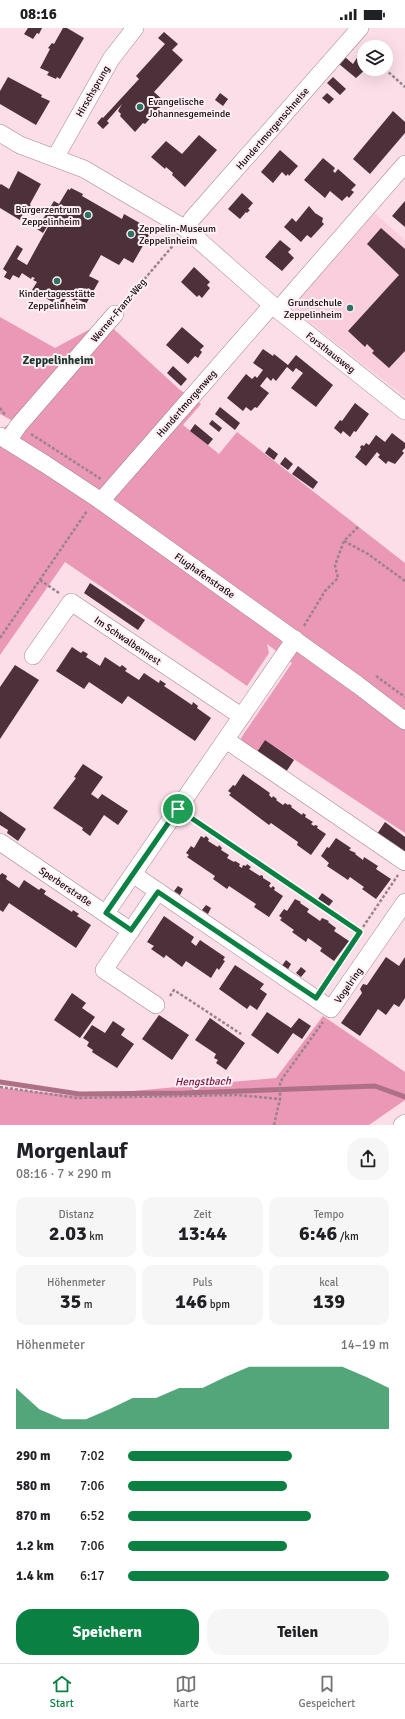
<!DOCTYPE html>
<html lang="de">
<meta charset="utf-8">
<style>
body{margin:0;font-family:Signika,sans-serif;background:#f6f6f6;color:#202124;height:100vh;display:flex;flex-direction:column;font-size:15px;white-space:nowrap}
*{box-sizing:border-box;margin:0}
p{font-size:13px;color:#757577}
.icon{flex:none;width:22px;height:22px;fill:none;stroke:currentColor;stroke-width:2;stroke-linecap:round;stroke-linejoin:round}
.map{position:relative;height:1097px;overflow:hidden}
.drawer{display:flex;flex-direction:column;background:#fff;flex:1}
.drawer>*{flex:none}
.tools{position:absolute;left:357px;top:12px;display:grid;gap:8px}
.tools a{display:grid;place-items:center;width:36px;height:36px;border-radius:50%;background:#fff;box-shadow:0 4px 16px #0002;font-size:20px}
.pin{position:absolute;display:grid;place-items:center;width:34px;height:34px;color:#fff;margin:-17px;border:2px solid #fff;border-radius:50%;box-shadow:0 1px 4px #0007}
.round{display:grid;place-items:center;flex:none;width:42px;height:42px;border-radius:16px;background:#f6f6f6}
.headline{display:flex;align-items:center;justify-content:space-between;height:68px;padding:0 16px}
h1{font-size:22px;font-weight:700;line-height:30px}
.stats{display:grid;grid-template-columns:repeat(3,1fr);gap:6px;height:68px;padding:4px 16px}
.stats div{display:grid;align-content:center;border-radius:10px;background:#f6f6f6;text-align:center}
.stats b{font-size:20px;font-weight:700}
.stats small{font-size:11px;font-weight:400}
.stats p{font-size:11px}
.chart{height:112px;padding:8px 16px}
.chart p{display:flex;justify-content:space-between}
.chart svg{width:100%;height:72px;margin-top:4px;fill:#0b8043;opacity:.7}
.action{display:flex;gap:8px;margin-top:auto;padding:8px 16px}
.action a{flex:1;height:46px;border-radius:16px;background:#0b8043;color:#fff;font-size:16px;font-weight:700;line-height:46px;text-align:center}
.action a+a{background:#f6f6f6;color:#202124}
ul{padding:0 16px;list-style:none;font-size:13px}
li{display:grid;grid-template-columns:64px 48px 1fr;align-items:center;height:30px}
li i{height:10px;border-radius:5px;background:#0b8043}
.status{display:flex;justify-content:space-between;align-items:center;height:28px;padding:0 20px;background:#fff;direction:ltr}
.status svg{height:11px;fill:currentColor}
.tab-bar{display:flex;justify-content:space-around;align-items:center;height:56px;border-top:1px solid #e0e0e0;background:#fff;font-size:11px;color:#757577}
.tab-bar a{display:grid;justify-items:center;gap:2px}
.tab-bar .selected{color:#0b8043}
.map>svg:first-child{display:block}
.built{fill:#fbcedd}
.forest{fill:#eb97b6}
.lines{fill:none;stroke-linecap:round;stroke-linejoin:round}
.stream{stroke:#ae7086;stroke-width:5}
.building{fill:#4c303a}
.minor-casing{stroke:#a68590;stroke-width:18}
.path{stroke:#99848b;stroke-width:2.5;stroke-dasharray:3 2;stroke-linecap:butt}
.minor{stroke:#fff;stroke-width:17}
.route-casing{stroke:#fff;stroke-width:8}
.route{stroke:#0b8043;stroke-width:5}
.poi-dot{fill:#2f7263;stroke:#fff0f4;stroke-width:1.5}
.labels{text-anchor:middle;stroke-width:4;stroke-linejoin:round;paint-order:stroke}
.street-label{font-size:10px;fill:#13080c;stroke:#fff0f4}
.poi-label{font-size:10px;fill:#13080c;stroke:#fff0f4;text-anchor:start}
.water-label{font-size:11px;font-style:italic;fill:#751443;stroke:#fff0f4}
.quarter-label{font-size:12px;font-weight:bold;fill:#15352e;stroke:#fff0f4}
</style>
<div class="status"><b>08:16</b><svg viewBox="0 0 49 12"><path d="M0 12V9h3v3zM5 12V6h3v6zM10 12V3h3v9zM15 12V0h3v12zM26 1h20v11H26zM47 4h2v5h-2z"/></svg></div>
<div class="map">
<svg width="405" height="1097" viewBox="0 0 405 1097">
<rect width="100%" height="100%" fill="#fbdee7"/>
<path class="built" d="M373 184 405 212V369L295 283 294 276Z"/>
<g class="forest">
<path d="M0 289 55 320 105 293 180 362 201 376 183 397 219 426 237 404 405 535V805L265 712 257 724 242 714 241 710 292 635 267 616 269 625 247 658 65 534 0 627V403L13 393 0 386Z"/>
<path d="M323 988 405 1044V1072L369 1097H0V1060L78 1068 276 1050Z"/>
</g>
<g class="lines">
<path class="stream" d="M0 1054 79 1066 185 1065 375 1058 405 1069"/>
</g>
<g class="building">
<path d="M28 0H42L39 6 37 5 33 11 24 6Z"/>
<path d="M63 0H67L84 10 60 51 57 49 56 51 47 47 49 44 40 40 50 21 48 20 52 15 54 16Z"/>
<path d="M164 4 178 16 172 22 183 32 154 64 165 74 145 96 143 95 135 104 120 88 121 86 118 83 122 76 107 93 109 95 103 101 97 95 102 89 103 90 139 51 136 48 165 16 158 10Z"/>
<path d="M360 25 364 29V41H366L356 50 339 36 345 29 353 36Z"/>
<path d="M8 49 42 67 41 69 50 73 36 97 0 76V63Z"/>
<path d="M333 49 346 61 340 67 327 55Z"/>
<path d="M220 65 228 71 223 78 215 72Z"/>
<path d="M327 65 334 71 329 76 322 70Z"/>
<path d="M393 83 405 94V105L370 146 353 131Z"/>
<path d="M199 107 217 122 185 159 172 147 173 145 166 139 165 141 151 129 166 113 182 126Z"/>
<path d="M280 122 298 138 289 148 288 146 286 148 282 144 273 155 261 144Z"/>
<path d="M323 130 335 140 333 143 335 145 338 141 356 157 351 162 354 164 349 170 347 168 342 173 330 163 325 170 304 152Z"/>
<path d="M18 143 41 156 30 176 31 179 30 183 23 186 20 192 0 180V157L1 156 9 161Z"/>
<path d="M71 160 83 166 82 168 122 191 124 186 152 202 133 235 124 230 119 237 101 227 89 248 99 253 86 276 78 271 76 274 67 268 61 279 32 262 37 254 33 252 35 250 32 249 31 251 22 245 19 250 13 247 10 252 4 249 7 244 3 241 17 217 23 221 17 231 27 237 49 197H48L43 205 37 201 54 173 59 176 68 161 70 162Z"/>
<path d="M242 165 253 175 248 181 250 182 247 185 246 184 240 191 228 181Z"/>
<path d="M405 173V199L392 188Z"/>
<path d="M309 178 315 185 323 190 322 194 324 196 311 210 307 207 301 214 284 199 292 190 296 194Z"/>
<path d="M381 200 405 221V323L389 340 372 325 374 323 367 316 365 319 348 303 399 247 367 216Z"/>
<path d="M280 212 291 221 288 224 294 230 282 243 265 229Z"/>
<path d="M194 239 210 254 207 257 210 260 202 270 199 267 197 269 181 254Z"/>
<path d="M182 299 204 318 200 322 202 324 198 330 195 328 188 336 166 317Z"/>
<path d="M263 321 273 328 274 326 288 337 296 327 333 357 316 379 291 360 303 345 296 340 293 344 287 339 276 353 273 350 271 353 267 349 260 358 269 365 257 380 255 379 251 383 246 379 243 383 227 370 246 346 252 351 255 348 257 350 263 342 253 335Z"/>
<path d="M173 338 187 351 181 358 167 345Z"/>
<path d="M355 375 369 386 356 404 354 403 350 409 343 403 341 406 334 400 340 392 342 393Z"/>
<path d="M220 379 240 395 235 402 215 386Z"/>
<path d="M212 392 222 400 219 404 209 396Z"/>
<path d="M195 396 213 411 208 417 190 403Z"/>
<path d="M392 405 405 415V420L402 423 404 425 395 436 388 433 386 436 378 429 380 427 377 424 366 438 355 429 361 421 360 419 362 417 364 418 366 415 369 417 376 407 385 414Z"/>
<path d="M269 419 278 426 274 432 265 425Z"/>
<path d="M285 429 293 436 288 442 280 436Z"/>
<path d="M298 438 318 454 313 461 292 446Z"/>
<path d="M90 555 145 592 138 602 84 565Z"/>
<path d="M72 619 81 625 83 623 88 626 86 629 100 638 105 629 120 639 122 637 127 641 125 643 139 652 144 645 159 655 160 652 166 656 164 658 192 677 193 674 198 678 197 680 211 690 195 713 128 668 122 676 89 654 84 661 56 643Z"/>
<path d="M15 637 39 652 0 711V659Z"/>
<path d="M265 712 294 732 286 744 257 724Z"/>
<path d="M83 736 103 749 91 766 98 771 102 766 128 783 118 797 104 787 90 808 82 802 83 800 53 780 76 750 74 749Z"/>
<path d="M243 746 270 765 269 767 272 770 273 768 277 771 276 772 283 777 285 775 288 777 289 776 292 778 291 779 302 787 303 785 306 787 305 789 313 794 311 796 314 798 315 797 318 798 317 800 326 806 311 827 297 817 298 814 271 795 269 797 229 767 231 765 228 763 233 757 235 758Z"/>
<path d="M0 783 26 801 18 813 7 805 8 802 0 797Z"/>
<path d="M385 794 405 809V825L377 806Z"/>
<path d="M201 808 204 810 206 808 209 811 208 813 216 818 218 819 219 817 222 820 221 822 229 827 227 830 234 834 235 833 240 836 239 838 242 840 243 837 246 838 247 836 251 839 249 841 260 848 261 847 263 848V850L271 855 269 858 271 860 273 858 275 860 274 862 283 868 269 889 254 879 256 876 229 858 227 861 213 851 215 848 187 829 189 827 186 825 191 818 194 820Z"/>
<path d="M336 810 351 820 349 822 356 825 355 826 363 832 364 829 378 838 376 841 391 851 376 871 362 861 364 859 350 849 348 852 327 838 329 835 321 828 327 819 329 820Z"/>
<path d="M2 845 7 848 6 851 19 860 24 852 39 862 41 860 46 863 44 866 72 884 73 882 79 886 77 888 91 897 76 920 9 875 3 884 0 882V847Z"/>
<path d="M178 858 183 861 180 867 174 863Z"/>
<path d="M322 865 333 873 329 878 318 871Z"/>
<path d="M295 871 301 874 300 875 309 881 307 884 320 893 322 890 329 893 328 894 336 900 334 903 349 913 334 933 320 923 322 920 308 910 306 914 292 904 294 902 280 892 282 890 279 888 284 881 287 883Z"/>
<path d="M206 877 211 880 208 886 202 882Z"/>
<path d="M164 888 194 909 191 914 196 918 200 912 225 929 223 932 225 933 219 942 217 940 211 950 186 933 182 939 166 927 164 930 151 921 154 918 147 914Z"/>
<path d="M386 929 399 938 405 929V970L399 979 394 976 386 987 378 981 360 1008 341 995 362 965 360 961 363 956 367 957Z"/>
<path d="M286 932 291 936 287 943 281 939Z"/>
<path d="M235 937 264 956 260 961 267 966 257 982 250 977 247 981 219 961Z"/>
<path d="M301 939 306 943 301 949 296 945Z"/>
<path d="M72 965 86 975 82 980 95 989 80 1010 54 992Z"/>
<path d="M267 984 291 1000 299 990 311 998 302 1011 293 1005 278 1026 251 1007Z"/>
<path d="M159 987 189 1007 172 1032 142 1011Z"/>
<path d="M210 990 245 1015 226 1042 216 1035 218 1032 214 1030 216 1026 195 1012Z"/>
<path d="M113 993 125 1001 121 1007 134 1016 117 1040 92 1024 93 1022 87 1018 89 1014 83 1010 92 997 105 1005Z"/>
</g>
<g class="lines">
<g class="minor-casing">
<g id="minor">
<path d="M0 105 20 117 84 141 186 201 278 282 405 383"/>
<path d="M55 130 111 31 135 0"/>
<path d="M186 201 192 191 360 0"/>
<path d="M278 282 405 136"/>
<path d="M0 408 45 436 101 473 358 657 405 693"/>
<path d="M8 413 18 398 115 286"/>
<path d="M101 473 272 277"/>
<path d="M33 628 71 574 241 688"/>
<path d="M226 712 405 834"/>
<path d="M0 814 131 903"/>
<path d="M134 847 331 981 405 874"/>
<path d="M106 885 295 611"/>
<path d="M156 977 104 942 158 863"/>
<path d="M402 1097 405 1095"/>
</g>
</g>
<g class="path">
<path d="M385 41 405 59"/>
<path d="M125 274 176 214"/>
<path d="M0 380 6 388"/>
<path d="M31 406 101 451"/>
<path d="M344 513 368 526 405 553"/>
<path d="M40 552 59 565"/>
<path d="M304 598 325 563 338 550 335 537 344 513 358 499"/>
<path d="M0 610 87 483"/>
<path d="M376 648 405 669"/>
<path d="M190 789 360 904"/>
<path d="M324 957 398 847"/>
<path d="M170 968 174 962 241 1006"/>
<path d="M0 1059 77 1070 237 1067 280 1071"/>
<path d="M274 1097 280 1071V1056L282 1051 323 994"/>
</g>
<use href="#minor" class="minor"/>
</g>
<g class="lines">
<g class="route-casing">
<path id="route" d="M178 781 360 904 316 970 158 864 131 902 106 885Z"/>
</g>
<use href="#route" class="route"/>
</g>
<g class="poi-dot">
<circle cx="140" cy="79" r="4"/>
<circle cx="88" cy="187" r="4"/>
<circle cx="131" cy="206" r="4"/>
<circle cx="57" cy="253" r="4"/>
<circle cx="350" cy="280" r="4"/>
</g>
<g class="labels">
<g class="street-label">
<text transform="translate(92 63) rotate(-60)" y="4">Hirschsprung</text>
<text transform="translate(272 100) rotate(-49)" y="4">Hundertmorgenschneise</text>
<text transform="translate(118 282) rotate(-50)" y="4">Werner-Franz-Weg</text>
<text transform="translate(331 324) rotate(38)" y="4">Forsthausweg</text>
<text transform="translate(186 375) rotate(-49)" y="4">Hundertmorgenweg</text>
<text transform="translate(205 547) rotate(35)" y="4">Flughafenstraße</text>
<text transform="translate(128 612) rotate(34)" y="4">Im Schwalbennest</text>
<text transform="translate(66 858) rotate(34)" y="4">Sperberstraße</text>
<text transform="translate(348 957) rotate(-55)" y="4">Vogelring</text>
</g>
<g class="poi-label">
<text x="148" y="77">Evangelische<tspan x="148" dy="12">Johannesgemeinde</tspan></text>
<text x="80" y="185" text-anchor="end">Bürgerzentrum<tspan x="80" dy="12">Zeppelinheim</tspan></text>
<text x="139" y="204">Zeppelin-Museum<tspan x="139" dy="12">Zeppelinheim</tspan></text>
<text x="57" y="269" text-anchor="middle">Kindertagesstätte<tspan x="57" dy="12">Zeppelinheim</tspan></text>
<text x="342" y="278" text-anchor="end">Grundschule<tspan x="342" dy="12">Zeppelinheim</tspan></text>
</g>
<g class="water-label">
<text transform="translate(203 1053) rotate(-1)" y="4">Hengstbach</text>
</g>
<g class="quarter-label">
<text x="58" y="336">Zeppelinheim</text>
</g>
</g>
</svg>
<div class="tools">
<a><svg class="icon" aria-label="layers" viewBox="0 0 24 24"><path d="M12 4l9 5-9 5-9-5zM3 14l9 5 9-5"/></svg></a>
</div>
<div class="pin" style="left:178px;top:781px;background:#1e9e55"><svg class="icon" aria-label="arrive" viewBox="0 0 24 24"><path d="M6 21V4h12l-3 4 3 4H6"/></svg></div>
</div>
<section class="drawer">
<div class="headline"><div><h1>Morgenlauf</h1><p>08:16 · 7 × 290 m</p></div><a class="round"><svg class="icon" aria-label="share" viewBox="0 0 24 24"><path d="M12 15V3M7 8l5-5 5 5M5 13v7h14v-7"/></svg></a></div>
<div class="stats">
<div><p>Distanz</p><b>2.03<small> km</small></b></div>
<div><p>Zeit</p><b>13:44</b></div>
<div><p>Tempo</p><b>6:46<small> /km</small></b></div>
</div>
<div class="stats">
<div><p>Höhenmeter</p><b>35<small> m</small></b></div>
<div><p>Puls</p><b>146<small> bpm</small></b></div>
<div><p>kcal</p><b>139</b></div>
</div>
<div class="chart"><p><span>Höhenmeter</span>14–19 m</p>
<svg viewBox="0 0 160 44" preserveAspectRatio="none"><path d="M0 44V19L10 32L20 38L30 38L40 32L50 25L60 25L70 19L80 19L90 12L100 6L110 6L120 6L130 6L140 6L150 12L160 19V44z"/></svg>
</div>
<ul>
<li><b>290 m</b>7:02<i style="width:63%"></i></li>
<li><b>580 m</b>7:06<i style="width:61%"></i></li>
<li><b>870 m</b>6:52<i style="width:70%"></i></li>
<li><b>1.2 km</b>7:06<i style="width:61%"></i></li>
<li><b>1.4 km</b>6:17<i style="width:100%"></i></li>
</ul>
<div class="action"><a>Speichern</a><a>Teilen</a></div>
</section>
<nav class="tab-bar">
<a class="selected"><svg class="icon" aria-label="home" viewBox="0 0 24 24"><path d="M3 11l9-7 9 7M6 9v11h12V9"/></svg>Start</a>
<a><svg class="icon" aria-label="map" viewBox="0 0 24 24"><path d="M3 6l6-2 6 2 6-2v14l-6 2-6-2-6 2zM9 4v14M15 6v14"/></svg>Karte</a>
<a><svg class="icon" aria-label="saved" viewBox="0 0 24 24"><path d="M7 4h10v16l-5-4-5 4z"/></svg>Gespeichert</a>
</nav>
